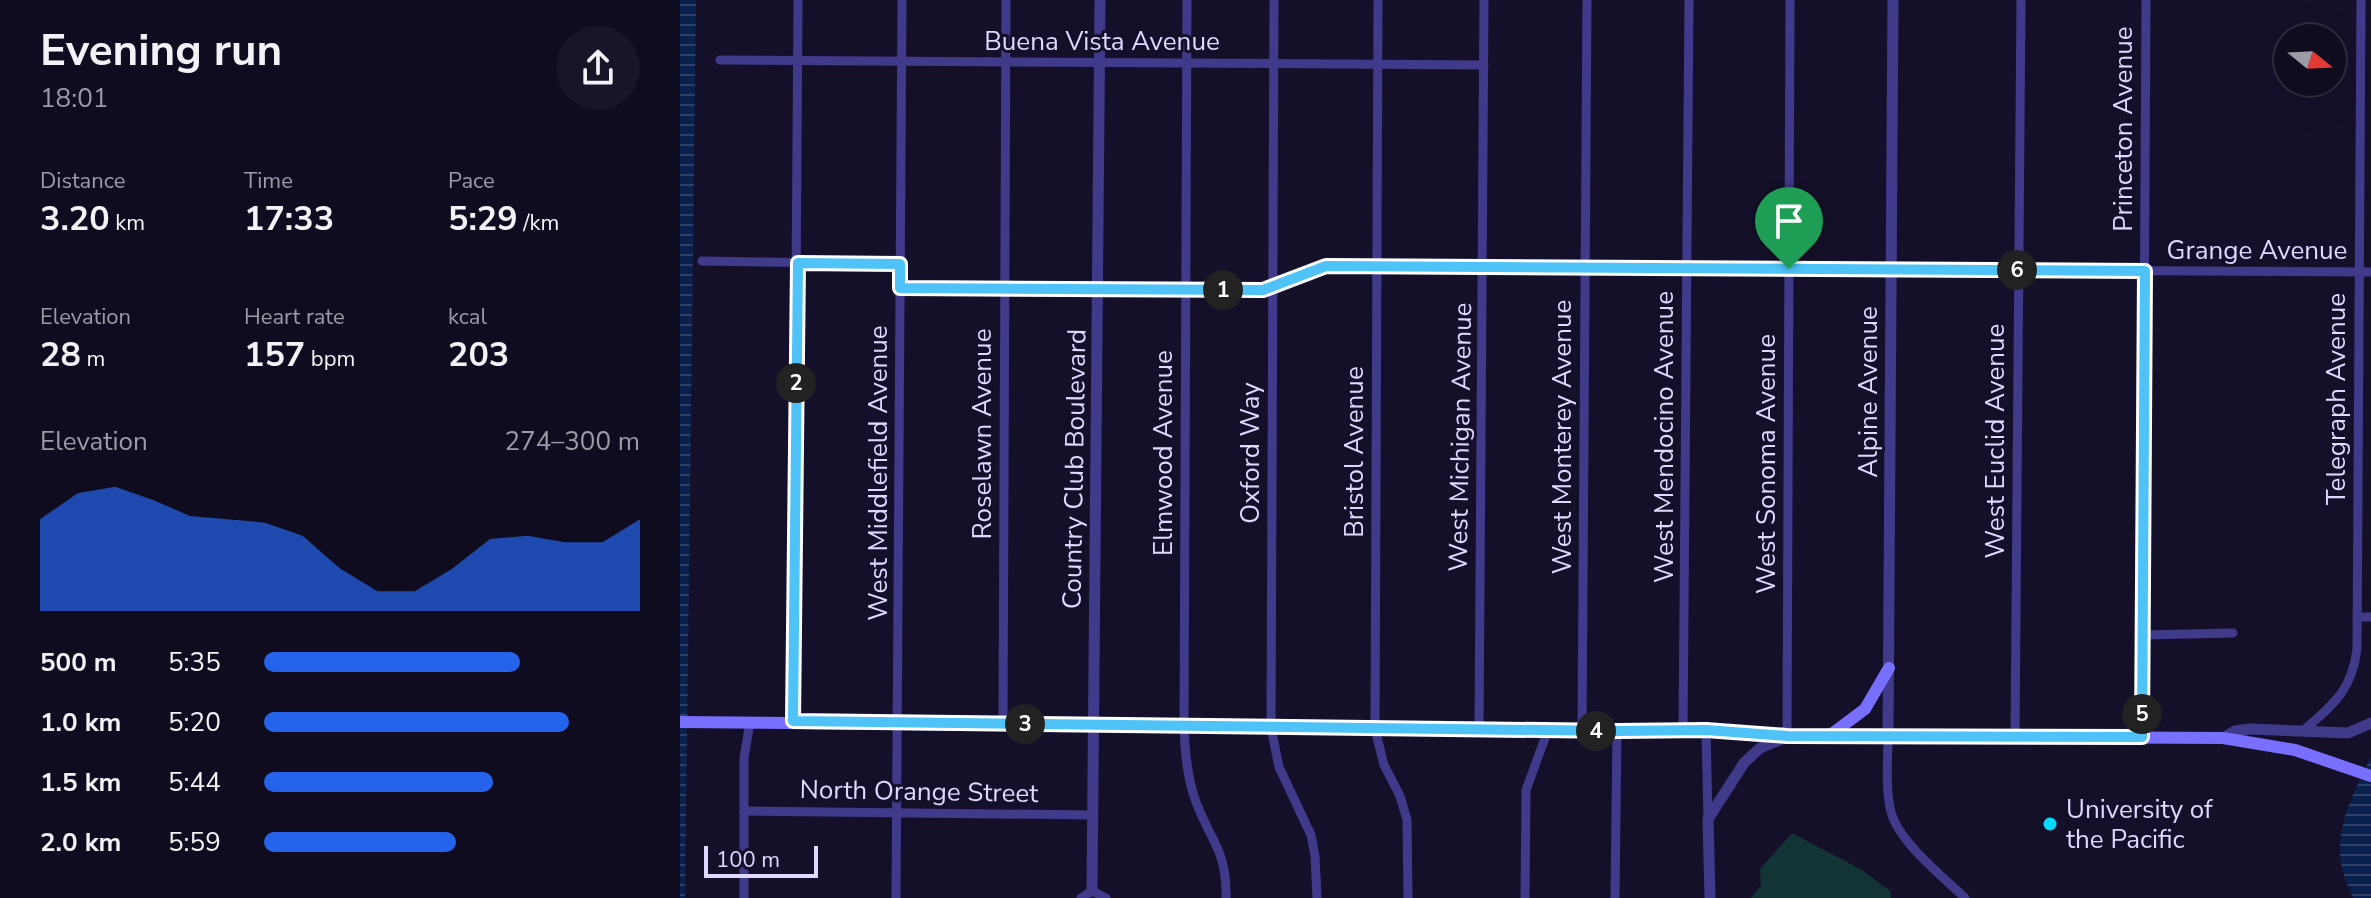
<!DOCTYPE html>
<meta charset="utf-8">
<style>
body{margin:0;font-family:"Nunito Sans",sans-serif;background:#191529;color:#f1f3f6;height:100vh;display:flex;flex-direction:column;font-size:30px;white-space:nowrap}
*{box-sizing:border-box;margin:0}
p{font-size:26px;color:#9c9ba5}
.icon{flex:none;width:44px;height:44px;fill:none;stroke:currentColor;stroke-width:2;stroke-linecap:round;stroke-linejoin:round}
.map{position:relative;flex:1;overflow:hidden}
.details{display:flex;flex-direction:column;background:#100c20;width:680px}
.details>*{flex:none}
.needle{width:52px;rotate:108deg}
.buttons{position:absolute;left:1594px;top:24px;display:grid;gap:16px}
.buttons a{display:grid;place-items:center;width:72px;height:72px;border-radius:50%;background:#100c20;box-shadow:0 8px 32px #0002,0 0 0 2px #302c3e;font-size:40px}
.scale{position:absolute;left:24px;bottom:20px;width:114px;box-sizing:border-box;padding-left:8px;border:4px solid #dfd8ff;border-top:0;font-size:22px;line-height:28px;white-space:nowrap;color:#dfd8ff;-webkit-text-stroke:6px #15102a;paint-order:stroke}
.pin{position:absolute;display:grid;place-items:center;width:68px;height:68px;color:#fff;margin:-82px -34px;border-radius:50% 50% 50% 0;rotate:-45deg;box-shadow:0 0 8px #0007}
.pin .icon{rotate:45deg}
.km{position:absolute;width:40px;height:40px;margin:-20px;border-radius:50%;background:#222;color:#fff;font-size:22px;line-height:40px;text-align:center}
.round{display:grid;place-items:center;flex:none;width:84px;height:84px;border-radius:42px;background:#191529}
.head{display:flex;align-items:center;justify-content:space-between;height:136px;padding:0 40px}
h1{font-size:44px;font-weight:700;line-height:60px}
.stats{display:grid;grid-template-columns:repeat(3,1fr);gap:12px;height:136px;padding:8px 40px}
.stats div{display:grid;align-content:center}
.stats b{font-size:34px;font-weight:700}
.stats small{font-size:22px;font-weight:400}
.stats p{font-size:22px}
.chart{height:224px;padding:16px 40px}
.chart p{display:flex;justify-content:space-between}
.chart svg{width:100%;height:144px;margin-top:8px;fill:#2563eb;opacity:.7}
ul{padding:0 40px;list-style:none;font-size:26px}
li{display:grid;grid-template-columns:128px 96px 1fr;align-items:center;height:60px}
li i{height:20px;border-radius:10px;background:#2563eb}
main{display:flex;flex:1;min-height:0}
.map>svg:first-child{display:block}
.green{fill:#133434}
.water{fill:url(#water-rules)}
.lines{fill:none;stroke-linecap:round;stroke-linejoin:round}
.minor{stroke:#403a8a;stroke-width:9}
.tertiary{stroke:#403a8a;stroke-width:11}
.secondary{stroke:#796fff;stroke-width:12}
.route-casing{stroke:#fff;stroke-width:16}
.route{stroke:#4fc3f7;stroke-width:10}
.poi-dot{fill:#04dbff;stroke:#15102a;stroke-width:3}
.labels{text-anchor:middle;stroke-width:6;stroke-linejoin:round;paint-order:stroke}
.street-label{font-size:26px;fill:#dfd8ff;stroke:#15102a}
.poi-label{font-size:26px;fill:#dfd8ff;stroke:#15102a;text-anchor:start}
</style>
<main>
<section class="details">
<div class="head"><div><h1>Evening run</h1><p>18:01</p></div><a class="round"><svg class="icon" aria-label="share" viewBox="0 0 24 24"><path d="M12 15V3M7 8l5-5 5 5M5 13v7h14v-7"/></svg></a></div>
<div class="stats">
<div><p>Distance</p><b>3.20<small> km</small></b></div>
<div><p>Time</p><b>17:33</b></div>
<div><p>Pace</p><b>5:29<small> /km</small></b></div>
</div>
<div class="stats">
<div><p>Elevation</p><b>28<small> m</small></b></div>
<div><p>Heart rate</p><b>157<small> bpm</small></b></div>
<div><p>kcal</p><b>203</b></div>
</div>
<div class="chart"><p><span>Elevation</span>274–300 m</p>
<svg viewBox="0 0 160 44" preserveAspectRatio="none"><path d="M0 44V16L10 8L20 6L30 10L40 15L50 16L60 17L70 21L80 31L90 38L100 38L110 31L120 22L130 21L140 23L150 23L160 16V44z"/></svg>
</div>
<ul>
<li><b>500 m</b>5:35<i style="width:68%"></i></li>
<li><b>1.0 km</b>5:20<i style="width:81%"></i></li>
<li><b>1.5 km</b>5:44<i style="width:61%"></i></li>
<li><b>2.0 km</b>5:59<i style="width:51%"></i></li>
</ul>
</section>
<div class="map">
<svg width="1691" height="898" viewBox="0 0 1691 898">
<defs>
<pattern id="water-rules" width="6" height="5" patternUnits="userSpaceOnUse" patternTransform="scale(2)"><rect width="6" height="5" fill="#0b214d"/><path d="M0 2.5h6" fill="none" stroke="#2e4068"/></pattern>
</defs>
<rect width="100%" height="100%" fill="#15102a"/>
<path class="green" d="M1112 833 1182 870 1210 891 1211 898H1071L1081 885 1080 869Z"/>
<g class="water">
<path d="M0 0H16L5 898H0Z"/>
<path d="M1691 757V898H1673C1669 888 1664 878 1662 868 1654 828 1674 792 1691 757Z"/>
</g>
<g class="lines">
<g class="minor">
<path d="M507 0 504 727C505 752 507 778 516 802 531 842 547 850 546 898"/>
<path d="M594 0 591 728 599 767 631 835 635 856 637 898"/>
<path d="M698 0 695 729 704 765 720 796 727 820 728 898"/>
<path d="M40 60 804 65"/>
<path d="M22 261 220 264"/>
<path d="M220 288 583 290 646 266 1691 272"/>
<path d="M1677 617H1691"/>
<path d="M1463 635 1553 633"/>
<path d="M113 721 118 0"/>
<path d="M323 723 326 0"/>
<path d="M799 730 804 0"/>
<path d="M1003 730 1009 0"/>
<path d="M1026 730 1028 819"/>
<path d="M1624 730C1654 704 1672 690 1677 649L1681 0"/>
<path d="M902 731 907 0"/>
<path d="M1208 735C1208 760 1205 788 1211 812 1219 842 1262 876 1285 898"/>
<path d="M1107 736 1110 0"/>
<path d="M1462 737 1466 0"/>
<path d="M1335 738 1341 0"/>
<path d="M64 811 413 815"/>
<path d="M64 898V758L70 722"/>
<path d="M216 898 222 0"/>
<path d="M401 898 412 891 426 898"/>
<path d="M845 898 846 790 868 730"/>
<path d="M935 898 937 731"/>
</g>
<g class="tertiary">
<path d="M1208 735 1213 0"/>
<path d="M1543 738 1555 731 1570 729 1668 733 1691 723"/>
<path d="M412 891 420 0"/>
<path d="M1030 898 1028 819 1064 763 1080 748 1107 737"/>
</g>
<g class="secondary">
<path d="M0 722 937 731 1026 730 1107 736 1543 738 1615 750 1691 776"/>
<path d="M1149 736 1185 709 1209 668"/>
</g>
</g>
<g class="lines">
<g class="route-casing">
<path id="route" d="M118 263 220 264V288L583 290 646 266 1465 271 1462 737 1107 736 1026 730 937 731 113 721Z"/>
</g>
<use href="#route" class="route"/>
</g>
<circle class="poi-dot" cx="1370" cy="824" r="8"/>
<g class="labels">
<g class="street-label">
<text x="422" y="50">Buena Vista Avenue</text>
<text transform="translate(1443 129) rotate(-90)" y="9">Princeton Avenue</text>
<text x="1577" y="259">Grange Avenue</text>
<text transform="translate(1188 392) rotate(-90)" y="9">Alpine Avenue</text>
<text transform="translate(1656 399) rotate(-90)" y="9">Telegraph Avenue</text>
<text transform="translate(302 434) rotate(-90)" y="9">Roselawn Avenue</text>
<text transform="translate(780 437) rotate(-89)" y="9">West Michigan Avenue</text>
<text transform="translate(882 437) rotate(-90)" y="9">West Monterey Avenue</text>
<text transform="translate(984 437) rotate(-90)" y="9">West Mendocino Avenue</text>
<text transform="translate(1315 441) rotate(-90)" y="9">West Euclid Avenue</text>
<text transform="translate(674 452) rotate(-90)" y="9">Bristol Avenue</text>
<text transform="translate(483 453) rotate(-90)" y="9">Elmwood Avenue</text>
<text transform="translate(570 453) rotate(-90)" y="9">Oxford Way</text>
<text transform="translate(1086 464) rotate(-90)" y="9">West Sonoma Avenue</text>
<text transform="translate(394 469) rotate(-89)" y="9">Country Club Boulevard</text>
<text transform="translate(198 473) rotate(-90)" y="9">West Middlefield Avenue</text>
<text transform="translate(239 791) rotate(1)" y="9">North Orange Street</text>
</g>
<g class="poi-label">
<text x="1386" y="818">University of<tspan x="1386" dy="30">the Pacific</tspan></text>
</g>
</g>
</svg>
<div class="buttons">
<a><svg class="needle" viewBox="-14 -14 28 28"><path d="M0-13l5 13h-10z" fill="#e53935"/><path d="M0 13l5-13h-10z" fill="#9c9ba5"/></svg></a>
</div>
<div class="scale">100 m</div>
<div class="pin" style="left:1109px;top:269px;background:#1e9e55"><svg class="icon" aria-label="arrive" viewBox="0 0 24 24"><path d="M6 21V4h12l-3 4 3 4H6"/></svg></div>
<b class="km" style="left:543px;top:290px">1</b>
<b class="km" style="left:116px;top:383px">2</b>
<b class="km" style="left:345px;top:724px">3</b>
<b class="km" style="left:916px;top:731px">4</b>
<b class="km" style="left:1462px;top:714px">5</b>
<b class="km" style="left:1337px;top:270px">6</b>
</div>
</main>
